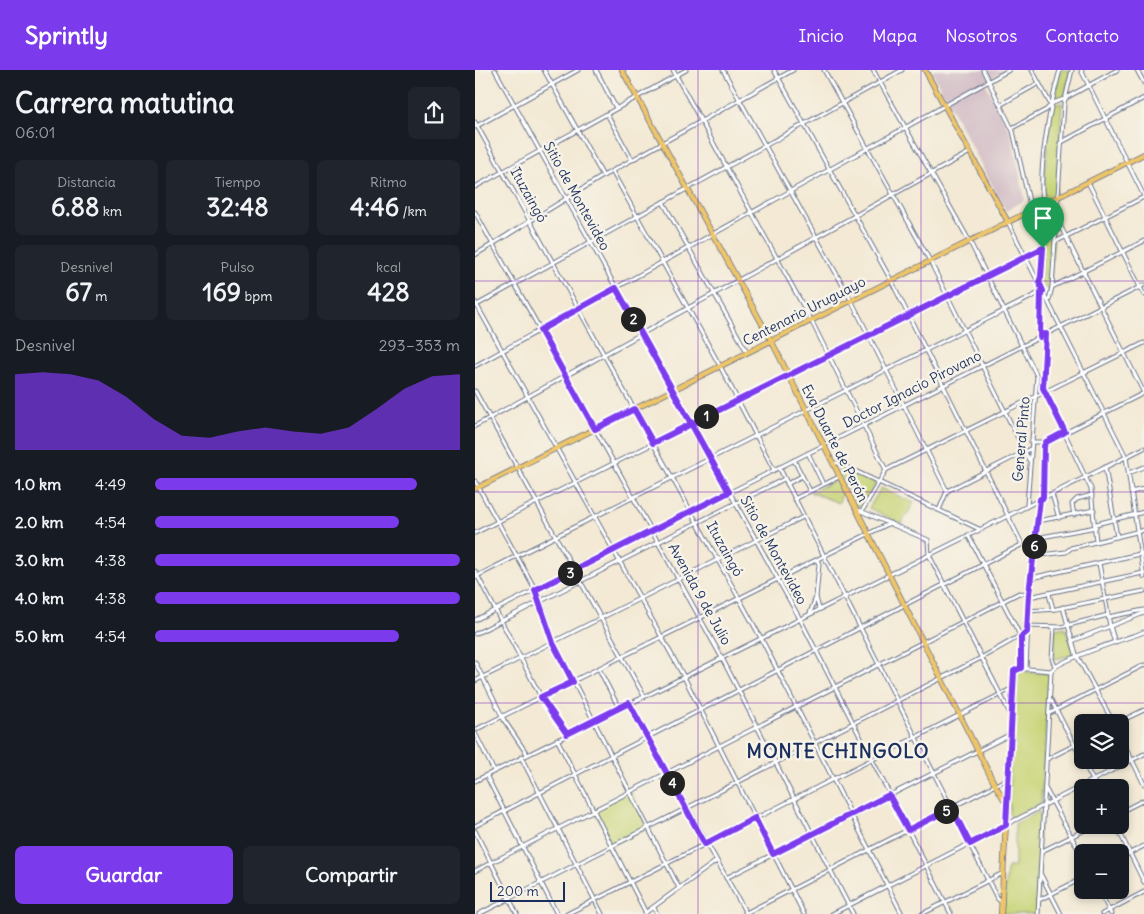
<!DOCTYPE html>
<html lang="es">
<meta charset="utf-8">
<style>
body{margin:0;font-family:Delius,sans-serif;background:#20242c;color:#f1f3f6;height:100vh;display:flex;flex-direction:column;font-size:19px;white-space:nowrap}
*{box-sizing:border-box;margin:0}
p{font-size:16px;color:#9ea1a6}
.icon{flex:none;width:28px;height:28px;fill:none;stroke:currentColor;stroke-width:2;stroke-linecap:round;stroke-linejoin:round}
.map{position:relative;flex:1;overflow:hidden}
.panel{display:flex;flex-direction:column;background:#171b24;width:475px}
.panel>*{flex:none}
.buttons{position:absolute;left:599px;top:644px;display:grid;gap:10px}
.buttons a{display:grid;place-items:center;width:55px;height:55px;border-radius:8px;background:#171b24;box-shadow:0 2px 8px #0003;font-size:25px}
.scale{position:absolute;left:15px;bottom:12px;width:75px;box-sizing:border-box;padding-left:5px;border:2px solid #1b2f5e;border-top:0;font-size:14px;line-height:18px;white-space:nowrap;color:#1b2f5e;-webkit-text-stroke:4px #f7f3e8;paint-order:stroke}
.pin{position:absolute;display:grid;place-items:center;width:42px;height:42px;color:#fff;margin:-51px -21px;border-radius:50% 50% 50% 0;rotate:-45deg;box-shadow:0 0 5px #0007}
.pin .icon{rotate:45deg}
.km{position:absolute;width:25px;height:25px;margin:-12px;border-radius:50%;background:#222;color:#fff;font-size:14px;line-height:25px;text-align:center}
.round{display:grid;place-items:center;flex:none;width:52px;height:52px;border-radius:8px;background:#20242c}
.summary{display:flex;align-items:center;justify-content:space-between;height:85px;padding:0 15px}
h1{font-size:28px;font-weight:700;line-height:38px}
.metrics{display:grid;grid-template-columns:repeat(3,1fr);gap:8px;height:85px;padding:5px 15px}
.metrics div{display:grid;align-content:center;border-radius:8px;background:#20242c;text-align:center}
.metrics b{font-size:25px;font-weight:700}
.metrics small{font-size:14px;font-weight:400}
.metrics p{font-size:14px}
.chart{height:140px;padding:10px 15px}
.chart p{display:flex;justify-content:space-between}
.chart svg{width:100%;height:90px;margin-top:5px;fill:#7c3aed;opacity:.7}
.cta{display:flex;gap:10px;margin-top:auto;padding:10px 15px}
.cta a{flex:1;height:58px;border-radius:8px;background:#7c3aed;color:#fff;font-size:20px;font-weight:700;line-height:58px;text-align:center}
.cta a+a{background:#20242c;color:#f1f3f6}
ul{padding:0 15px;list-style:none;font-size:16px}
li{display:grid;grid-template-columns:80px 60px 1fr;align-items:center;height:38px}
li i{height:12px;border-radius:6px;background:#7c3aed}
header{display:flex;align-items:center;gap:30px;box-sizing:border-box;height:70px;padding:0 25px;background:#7c3aed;color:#fff}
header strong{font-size:24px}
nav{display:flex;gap:28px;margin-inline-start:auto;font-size:18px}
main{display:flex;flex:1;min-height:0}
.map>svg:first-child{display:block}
.industrial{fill:#d2bdc6}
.green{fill:#c7d476;stroke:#71826a}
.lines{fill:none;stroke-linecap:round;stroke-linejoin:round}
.minor-casing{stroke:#677087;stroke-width:5}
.major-casing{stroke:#677087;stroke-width:6}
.minor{stroke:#fff;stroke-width:3}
.major{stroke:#eec569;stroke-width:4.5}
.route-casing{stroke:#fff;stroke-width:10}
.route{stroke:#7c3aed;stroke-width:6}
.grid{fill:none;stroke:#7b2cbf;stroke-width:1;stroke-opacity:0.55}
.labels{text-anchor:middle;stroke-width:5;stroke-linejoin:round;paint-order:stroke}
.street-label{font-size:14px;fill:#1b2f5e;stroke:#f7f3e8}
.district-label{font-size:19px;font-weight:bold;letter-spacing:1px;fill:#1b2f5e;stroke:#f7f3e8}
</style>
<header>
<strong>Sprintly</strong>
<nav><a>Inicio</a><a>Mapa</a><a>Nosotros</a><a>Contacto</a></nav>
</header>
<main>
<section class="panel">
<div class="summary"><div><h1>Carrera matutina</h1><p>06:01</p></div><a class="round"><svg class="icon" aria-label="share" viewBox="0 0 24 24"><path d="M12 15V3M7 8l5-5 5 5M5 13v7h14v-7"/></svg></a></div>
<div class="metrics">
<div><p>Distancia</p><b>6.88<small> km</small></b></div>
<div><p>Tiempo</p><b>32:48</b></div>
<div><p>Ritmo</p><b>4:46<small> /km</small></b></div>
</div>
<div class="metrics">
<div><p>Desnivel</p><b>67<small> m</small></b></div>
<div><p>Pulso</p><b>169<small> bpm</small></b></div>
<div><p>kcal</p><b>428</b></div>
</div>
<div class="chart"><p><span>Desnivel</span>293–353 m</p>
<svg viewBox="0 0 160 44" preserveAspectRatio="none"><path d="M0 44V7L10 6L20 7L30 10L40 18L50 29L60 37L70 38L80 35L90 33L100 35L110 36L120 33L130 24L140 14L150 8L160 7V44z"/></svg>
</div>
<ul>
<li><b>1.0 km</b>4:49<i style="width:86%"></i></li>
<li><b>2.0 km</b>4:54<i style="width:80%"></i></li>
<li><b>3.0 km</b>4:38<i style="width:100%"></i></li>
<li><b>4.0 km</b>4:38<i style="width:100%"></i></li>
<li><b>5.0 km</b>4:54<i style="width:80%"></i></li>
</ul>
<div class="cta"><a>Guardar</a><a>Compartir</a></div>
</section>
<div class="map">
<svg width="669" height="844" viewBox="0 0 669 844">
<rect width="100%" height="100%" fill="#f7f3e8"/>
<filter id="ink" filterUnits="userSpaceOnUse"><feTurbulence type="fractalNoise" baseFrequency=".02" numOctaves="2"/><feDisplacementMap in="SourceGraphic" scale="10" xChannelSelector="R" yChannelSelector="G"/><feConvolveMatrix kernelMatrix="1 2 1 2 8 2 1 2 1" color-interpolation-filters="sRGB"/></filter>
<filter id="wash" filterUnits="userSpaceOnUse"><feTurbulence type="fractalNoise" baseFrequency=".0096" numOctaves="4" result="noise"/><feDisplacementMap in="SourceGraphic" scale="20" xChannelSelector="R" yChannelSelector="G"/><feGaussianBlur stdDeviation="1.12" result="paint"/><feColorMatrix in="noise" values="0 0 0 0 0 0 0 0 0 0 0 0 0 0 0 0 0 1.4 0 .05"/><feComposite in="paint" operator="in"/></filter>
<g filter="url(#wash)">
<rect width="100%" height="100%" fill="#f3e9d4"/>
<path class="industrial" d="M456 0H530L510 12 536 64 550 130 531 141Z"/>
<g class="green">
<path d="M586 0H595L589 28 579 31Z"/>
<path d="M587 33 581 123 569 130 570 98 577 35Z"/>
<path d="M578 133V176L574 225 566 212 571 137Z"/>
<path d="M364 395 401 414 384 439 361 396Z"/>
<path d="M363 410 367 424 364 433 335 422Z"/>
<path d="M406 418 439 433 426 454 394 438Z"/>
<path d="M590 557 600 585 579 589 580 559Z"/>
<path d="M542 601 574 604 566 733 537 748 534 744 536 664Z"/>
<path d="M155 721 173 758 137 775 119 740Z"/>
<path d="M565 741 561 844H528L532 797H540V754Z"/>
</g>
</g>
<g filter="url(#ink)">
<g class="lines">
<g class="minor-casing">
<g id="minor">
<path d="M20 0 325 549 476 844"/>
<path d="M69 0 128 106"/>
<path d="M121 0 141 38"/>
<path d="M198 0 336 250 411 400"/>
<path d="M248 0 376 230 472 421"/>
<path d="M349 0 455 191 554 390"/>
<path d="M398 0 496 174 562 306 552 435"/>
<path d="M508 0 538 61 556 140"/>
<path d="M557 0 576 35"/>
<path d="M606 0 669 126"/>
<path d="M662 0 669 13"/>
<path d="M525 35 564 13"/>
<path d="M132 44 157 90"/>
<path d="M0 52 286 568 427 844"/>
<path d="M0 57 103 0"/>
<path d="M537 58 571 40 578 33 589 29 642 0"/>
<path d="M585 73 669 28"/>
<path d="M137 101 245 296 299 400"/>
<path d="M613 112 669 225"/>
<path d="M0 117 211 0"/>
<path d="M188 132 272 282"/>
<path d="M0 142 247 588 378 844"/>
<path d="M533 152 651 387 669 507"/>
<path d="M580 172 669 127"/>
<path d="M0 185 128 106 318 0"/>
<path d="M564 212 566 207 570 139C560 108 576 32 585 0"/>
<path d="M577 217 669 171"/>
<path d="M574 230 577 217 589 34 597 0"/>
<path d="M0 232 209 607 329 844"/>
<path d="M0 236 427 0"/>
<path d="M571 264 568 318 616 419 621 472"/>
<path d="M565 267 566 222"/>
<path d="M0 296 534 0"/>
<path d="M0 321 169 626"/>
<path d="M0 356 495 82"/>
<path d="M556 372H570"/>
<path d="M333 383 348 414"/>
<path d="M319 390 335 421"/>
<path d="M358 393H363L504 459"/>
<path d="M304 397 522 828 527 833"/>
<path d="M630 397 642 467"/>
<path d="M411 400 669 273"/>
<path d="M654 403 669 397"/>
<path d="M0 411 64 526 79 573 204 818"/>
<path d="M312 414 327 406"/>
<path d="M472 421 555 379"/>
<path d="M656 422 669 419"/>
<path d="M577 424 584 448"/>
<path d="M568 428 570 373 669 323 584 153 581 151"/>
<path d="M319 429 364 407"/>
<path d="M381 439 453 470 454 485"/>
<path d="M464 440 472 421"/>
<path d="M387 441 411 400"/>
<path d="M599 445 597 434 602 429 617 425"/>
<path d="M563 451 619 440"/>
<path d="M621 454 669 442"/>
<path d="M0 463 568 178"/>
<path d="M493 465 547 569V598"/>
<path d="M561 468 621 457"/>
<path d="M454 485 537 647"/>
<path d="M558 486 591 482 596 478 669 460"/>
<path d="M624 493 635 556 640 573"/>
<path d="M0 501 66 627 92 664"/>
<path d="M0 507 568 221"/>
<path d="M556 508 669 483"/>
<path d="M574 524 578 539"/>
<path d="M341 527 344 494 342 490"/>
<path d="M554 527 668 503"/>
<path d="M588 537 601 584 638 652"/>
<path d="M553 541 581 539 669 521"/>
<path d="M335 543 341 527 344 539"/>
<path d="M633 547 669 540"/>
<path d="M0 550 669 215"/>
<path d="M552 556 586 557 633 545"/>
<path d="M579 557 577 589 580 596"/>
<path d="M0 564 309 409"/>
<path d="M597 571 669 543"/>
<path d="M0 592 29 650 52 684"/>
<path d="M124 599 144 638"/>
<path d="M551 599 554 524 565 429"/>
<path d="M576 601C582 590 653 568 669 562"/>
<path d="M0 611 328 447"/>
<path d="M576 630 622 718"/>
<path d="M154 633 271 843"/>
<path d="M575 643 669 595"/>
<path d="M644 652 669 640"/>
<path d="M0 660 415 453"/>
<path d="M0 663 19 701"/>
<path d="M645 666 669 714"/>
<path d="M82 669 171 843"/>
<path d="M46 687 127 844"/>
<path d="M572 689 608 671"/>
<path d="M11 705 82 844"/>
<path d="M0 711 669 378"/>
<path d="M570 718 608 788"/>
<path d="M532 733 539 601 543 598 576 601"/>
<path d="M645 742 669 730"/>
<path d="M641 755 669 812"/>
<path d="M0 756 546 475V472L416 210 299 0"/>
<path d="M0 761 42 844"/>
<path d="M567 781 620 755"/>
<path d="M645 788 669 776"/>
<path d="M0 801 544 523 554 524"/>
<path d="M566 805 586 844"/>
<path d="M251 808 536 664"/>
<path d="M624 820 636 844"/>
<path d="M564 830 608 808"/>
<path d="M179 838 182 844"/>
<path d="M170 843 240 792"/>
<path d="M271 843 534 708"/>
<path d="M4 844 506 588 552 562"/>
<path d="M92 844 538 618"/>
<path d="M357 844 669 684"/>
<path d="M447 844 528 803"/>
<path d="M563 844 576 601"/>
<path d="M627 844 669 822"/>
</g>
</g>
<g class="major-casing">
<g id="major">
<path d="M147 0 296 270 520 715 532 734 526 844"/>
<path d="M450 0 533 152"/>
<path d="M0 419 669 84"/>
</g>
</g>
<use href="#minor" class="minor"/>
<use href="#major" class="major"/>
</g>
</g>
<g class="lines" filter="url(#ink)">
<g class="route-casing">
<path id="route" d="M568 178C438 243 308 309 178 373L159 339 120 359 65 260 141 218 254 422 60 520 78 573 98 612 66 627 68 630 92 664 154 633 230 774 280 748 298 784 414 725 433 760 477 738 495 774 531 755 539 601 546 598V567L552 562 554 524 565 429 568 428 569 376 571 372 590 362 568 318 571 264 565 267 566 222 568 221 564 212 566 207 568 178"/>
</g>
<use href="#route" class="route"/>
</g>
<path class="grid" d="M223 0V844M446 0V844M0 211H669M0 422H669M0 633H669"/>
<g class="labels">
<g class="street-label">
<text transform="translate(54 125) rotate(61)" y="5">Ituzaingó</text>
<text transform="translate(102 126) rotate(61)" y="5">Sitio de Montevideo</text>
<text transform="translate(329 241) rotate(-27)" y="5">Centenario Uruguayo</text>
<text transform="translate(437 319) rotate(-27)" y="5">Doctor Ignacio Pirovano</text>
<text transform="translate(546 369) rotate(-85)" y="5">General Pinto</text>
<text transform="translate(360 373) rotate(63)" y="5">Eva Duarte de Perón</text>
<text transform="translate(250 479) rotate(61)" y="5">Ituzaingó</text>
<text transform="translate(299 480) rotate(61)" y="5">Sitio de Montevideo</text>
<text transform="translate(225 524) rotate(61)" y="5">Avenida 9 de Julio</text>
</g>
<g class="district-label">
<text x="363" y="688">MONTE CHINGOLO</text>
</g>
</g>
</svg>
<div class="buttons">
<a><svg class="icon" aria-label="layers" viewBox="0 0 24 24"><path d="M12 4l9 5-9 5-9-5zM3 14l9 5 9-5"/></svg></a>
<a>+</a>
<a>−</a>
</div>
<div class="scale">200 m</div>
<div class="pin" style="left:568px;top:178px;background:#1e9e55"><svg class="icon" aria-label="arrive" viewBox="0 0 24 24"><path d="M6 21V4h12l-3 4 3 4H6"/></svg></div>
<b class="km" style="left:231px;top:346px">1</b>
<b class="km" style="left:158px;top:249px">2</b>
<b class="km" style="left:95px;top:503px">3</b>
<b class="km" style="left:197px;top:713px">4</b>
<b class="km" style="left:471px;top:741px">5</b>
<b class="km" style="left:559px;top:476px">6</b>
</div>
</main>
